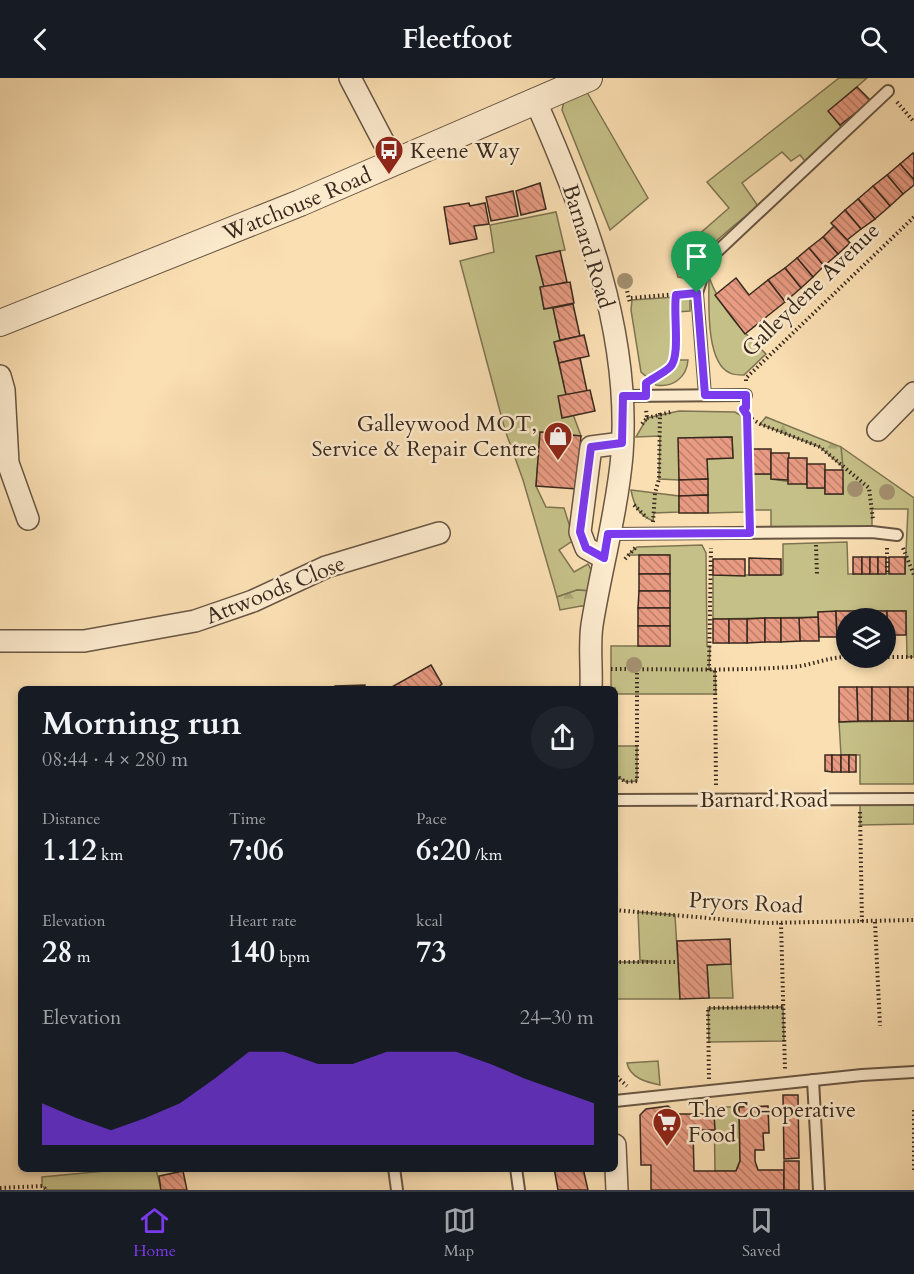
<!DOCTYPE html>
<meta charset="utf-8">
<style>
body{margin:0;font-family:Cardo,serif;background:#20242c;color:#f1f3f6;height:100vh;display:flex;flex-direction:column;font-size:22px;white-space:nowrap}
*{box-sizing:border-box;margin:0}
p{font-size:20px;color:#9ea1a6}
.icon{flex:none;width:33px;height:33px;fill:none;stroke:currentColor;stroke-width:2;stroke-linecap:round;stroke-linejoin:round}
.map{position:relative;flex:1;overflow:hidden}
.sheet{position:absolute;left:18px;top:608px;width:600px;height:486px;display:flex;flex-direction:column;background:#171b24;border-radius:9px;box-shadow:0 3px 9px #0003}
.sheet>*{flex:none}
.fabs{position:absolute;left:836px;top:530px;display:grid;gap:12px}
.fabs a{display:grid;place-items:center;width:60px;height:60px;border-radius:50%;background:#171b24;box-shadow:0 3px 9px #0003;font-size:30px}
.pin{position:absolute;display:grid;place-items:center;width:51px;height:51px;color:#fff;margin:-62px -26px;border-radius:50% 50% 50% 0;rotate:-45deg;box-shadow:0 0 6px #0007}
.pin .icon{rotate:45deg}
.round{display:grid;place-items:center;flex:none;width:63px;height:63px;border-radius:32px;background:#20242c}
.overview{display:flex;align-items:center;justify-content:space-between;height:102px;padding:0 24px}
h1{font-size:33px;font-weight:700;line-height:45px}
.metrics{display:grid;grid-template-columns:repeat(3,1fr);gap:9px;height:102px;padding:6px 24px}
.metrics div{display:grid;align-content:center}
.metrics b{font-size:30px;font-weight:700}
.metrics small{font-size:16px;font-weight:400}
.metrics p{font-size:16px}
.chart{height:168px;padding:12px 24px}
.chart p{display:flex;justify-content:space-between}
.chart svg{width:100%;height:108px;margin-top:6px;fill:#7c3aed;opacity:.7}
header{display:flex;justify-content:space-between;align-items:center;height:78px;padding:0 24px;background:#171b24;font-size:27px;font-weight:700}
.menu{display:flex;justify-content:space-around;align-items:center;height:84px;border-top:2px solid #363941;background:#171b24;font-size:16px;color:#9ea1a6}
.menu a{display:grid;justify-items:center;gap:3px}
.menu .current{color:#7c3aed}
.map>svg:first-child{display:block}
.green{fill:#c5c087;stroke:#7e7452;stroke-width:1.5}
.forest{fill:url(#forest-firs);stroke:#7e7452;stroke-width:1.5}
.building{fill:url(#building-back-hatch);stroke:#38291e;stroke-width:1.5}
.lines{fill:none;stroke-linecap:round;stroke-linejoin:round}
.service-casing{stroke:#685643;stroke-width:14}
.minor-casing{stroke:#685643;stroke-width:24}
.tertiary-casing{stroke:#685643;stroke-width:28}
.path{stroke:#38291e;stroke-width:4;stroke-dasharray:1.5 3;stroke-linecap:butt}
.service{stroke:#fceacd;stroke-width:10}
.minor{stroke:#fceacd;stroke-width:21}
.tertiary{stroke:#fceacd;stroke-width:26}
.tree{fill:#a3906f}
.route-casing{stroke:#fff;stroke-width:12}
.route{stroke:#7c3aed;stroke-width:8}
.labels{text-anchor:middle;stroke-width:5;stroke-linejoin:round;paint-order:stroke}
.poi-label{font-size:22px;fill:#38291e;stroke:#fceacd;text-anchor:start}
.street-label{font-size:22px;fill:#38291e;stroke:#fceacd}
</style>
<header><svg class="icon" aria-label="back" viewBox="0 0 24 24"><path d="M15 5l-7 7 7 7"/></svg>Fleetfoot<svg class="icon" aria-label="search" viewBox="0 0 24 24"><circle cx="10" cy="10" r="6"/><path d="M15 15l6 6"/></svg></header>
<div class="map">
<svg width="914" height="1112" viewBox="0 0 914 1112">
<defs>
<pattern id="forest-firs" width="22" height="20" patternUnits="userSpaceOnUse" patternTransform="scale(1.5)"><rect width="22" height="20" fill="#c5c087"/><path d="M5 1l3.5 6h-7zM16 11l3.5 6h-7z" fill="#aaa574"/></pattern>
<pattern id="building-back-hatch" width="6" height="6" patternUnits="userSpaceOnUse" patternTransform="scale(1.5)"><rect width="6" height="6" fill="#e89b82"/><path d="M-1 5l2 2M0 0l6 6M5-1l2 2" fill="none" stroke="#bd7e6a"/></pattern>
</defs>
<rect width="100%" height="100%" fill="#fadfb2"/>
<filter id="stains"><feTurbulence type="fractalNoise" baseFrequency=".00333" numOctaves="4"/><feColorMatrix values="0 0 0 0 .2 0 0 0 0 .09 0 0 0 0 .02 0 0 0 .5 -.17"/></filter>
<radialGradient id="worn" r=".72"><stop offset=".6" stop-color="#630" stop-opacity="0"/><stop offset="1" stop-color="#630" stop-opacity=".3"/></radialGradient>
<g class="green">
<path d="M839 0H867L829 33 845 54 809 88 800 77 791 83 782 74 742 105 758 128C731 151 704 167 690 201L678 199 673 179 729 130 707 104Z"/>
<path d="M584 9 648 120 610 152 562 32 564 23Z"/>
<path d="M556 134 565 172 537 178 544 209 540 210 544 231 553 230 560 262 554 264 566 317 581 358 540 354 536 408 546 429 564 430 574 462 559 472 574 494 588 486 593 495 592 513 577 512 557 519 523 402 505 352 460 183 494 174 490 147Z"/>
<path d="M709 199C720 230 742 253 766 276L744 297C740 297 733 297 730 295 705 285 709 222 709 199Z"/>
<path d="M690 218V233L676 234 678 282H688C687 299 673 310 656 307L641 294 631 232 632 222Z"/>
<path d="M679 333 735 334 742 338 744 380H748L749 417H745V434L708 435 707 381 733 380 732 359 679 360V402L659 401 660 358 636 359 647 340Z"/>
<path d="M841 369 914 420V579H907L906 533 818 534V539L713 541V497H781L783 496V466L847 464 848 496 905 495 908 431H872V449L771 450V432H749L751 396H771V401L807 406 808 410H825V416H843Z"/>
<path d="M631 412 679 418V434L654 435 653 443C639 437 634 428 631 412Z"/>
<path d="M702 467 706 475 707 568H710L709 592 715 593 716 616H615V610H611V568H670L669 477H628L637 469Z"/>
<path d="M914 643V706H860V677H841L839 644Z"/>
<path d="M615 668H637V703L626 704 615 697Z"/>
<path d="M860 721H914V746L860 747Z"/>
<path d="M638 834 675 837 680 921H615V884H659L640 882Z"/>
<path d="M731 886 733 920H709L707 887Z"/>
<path d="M783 929 784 963 709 964 708 930Z"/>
<path d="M658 983 660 1007C646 1004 630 1000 627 985Z"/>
<path d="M714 1029H739L740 1083 736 1093H715Z"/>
<path d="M127 1091H156L161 1112H48L42 1108V1099Z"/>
</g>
<g class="forest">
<path d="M766 339 841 369 843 389 820 369 760 346Z"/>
<path d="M577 512 592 513 591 529 581 528 560 532 557 519Z"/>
</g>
<g class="building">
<path d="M857 9 871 23 840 47 828 33Z"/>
<path d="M913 75 914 77V102L900 86Z"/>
<path d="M900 86 914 102V107L903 116 887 97Z"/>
<path d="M887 97 903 116 890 128 873 108Z"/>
<path d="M540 105 546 131 521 137 516 113Z"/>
<path d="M873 108 890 128 875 141 858 121Z"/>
<path d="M513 113 518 138 491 143 486 119Z"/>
<path d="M858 121 875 141 861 151 845 132Z"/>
<path d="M469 125 470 128 485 125 489 146 474 148 477 161 450 166 444 129Z"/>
<path d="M845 132 861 151 847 162 831 145Z"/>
<path d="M834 148 850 165 838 176 823 159Z"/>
<path d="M823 159 838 176 824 188 809 170Z"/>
<path d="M809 170 824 188 813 199 797 180Z"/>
<path d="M560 173 567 204 544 209 536 178Z"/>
<path d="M797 180 813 199 801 210 785 190Z"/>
<path d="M785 190 801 210 785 224 768 202Z"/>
<path d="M736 200 749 217 768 202 785 224 745 256 715 217Z"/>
<path d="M570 204 574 225 544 231 540 209Z"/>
<path d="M573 226 580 258 560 262 553 230Z"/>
<path d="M584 257 589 278 559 285 554 264Z"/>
<path d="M580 280 587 313 566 317 559 285Z"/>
<path d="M590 312 595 333 562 340 558 318Z"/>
<path d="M540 354 581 358 577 411 536 408Z"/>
<path d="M732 359 733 380 707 381 708 401 679 402 678 360Z"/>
<rect x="751" y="371" width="20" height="25"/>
<path d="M771 375H789L788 402 771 401Z"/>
<rect x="788" y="380" width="19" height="26"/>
<rect x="807" y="386" width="18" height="24"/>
<rect x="825" y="392" width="18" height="24"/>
<path d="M708 401V417L679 418V402Z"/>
<path d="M708 417V435H679V418Z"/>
<rect x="639" y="477" width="31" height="19"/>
<rect x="853" y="479" width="9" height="17"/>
<rect x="862" y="479" width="8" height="17"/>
<rect x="870" y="479" width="8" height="17"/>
<rect x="878" y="479" width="8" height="17"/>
<rect x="889" y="479" width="16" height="17"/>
<path d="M749 480 781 481V497H749Z"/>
<path d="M713 481H745V498L713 497Z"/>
<rect x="639" y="496" width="31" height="17"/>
<path d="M639 513H670V530H638Z"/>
<rect x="638" y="530" width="32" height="18"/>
<path d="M836 533 837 559H819L818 534Z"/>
<path d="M836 533H854V540H846V558L837 559Z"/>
<rect x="854" y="533" width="17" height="7"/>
<path d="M871 533H887L888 557H885V540H871Z"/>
<path d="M887 533H906V557H888Z"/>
<path d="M818 539 819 563H800L799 540Z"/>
<path d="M765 540V564L747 565V541Z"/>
<rect x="765" y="540" width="16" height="24"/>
<path d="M781 540H799L800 563 781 564Z"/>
<rect x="713" y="541" width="16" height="24"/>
<rect x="729" y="541" width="18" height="24"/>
<rect x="638" y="548" width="32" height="20"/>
<path d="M431 587 442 606 437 610H390Z"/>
<path d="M365 607V610H335V608Z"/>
<path d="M839 609H857L858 643 839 644Z"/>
<path d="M857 609H872V643H858Z"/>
<rect x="872" y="609" width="18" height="34"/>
<rect x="890" y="609" width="18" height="34"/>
<rect x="908" y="609" width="6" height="34"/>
<path d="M825 677H832V694L825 693Z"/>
<rect x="832" y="677" width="9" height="17"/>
<rect x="841" y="677" width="8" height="17"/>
<rect x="849" y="677" width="7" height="17"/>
<path d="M730 861 731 886 707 887 709 920 680 921 677 863Z"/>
<path d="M783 1017H798L799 1080 784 1081Z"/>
<path d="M668 1028 677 1036H714L715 1052H693L694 1093H736L740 1083 739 1029 768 1028 769 1055H763L764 1072H755V1083L758 1092H784V1112H651V1087H641L640 1037 646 1031Z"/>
<rect x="784" y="1083" width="15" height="29"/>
<path d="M554 1090H583L588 1112H558Z"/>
<path d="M183 1093 187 1112H161L159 1098Z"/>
</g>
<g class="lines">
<g class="service-casing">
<g id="service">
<path d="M705 317 697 215 707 183 888 13"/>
<path d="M623 318 746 317"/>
<path d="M608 456 872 454 897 457"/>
<path d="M615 722 914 721"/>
<path d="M813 1002 819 1112"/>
<path d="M615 1023 862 997 914 994"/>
<path d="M394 1090 397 1112"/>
<path d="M516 1090 519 1112"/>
</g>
</g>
<g class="minor-casing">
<g id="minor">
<path d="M350 0 394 84"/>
<path d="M536 24C585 135 631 253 622 377 617 434 601 491 592 547 589 567 592 590 591 610"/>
<path d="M0 298 4 312 8 385 28 441"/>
<path d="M878 352 914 315"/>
<path d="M604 480 586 470 580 454 591 369 622 365"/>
<path d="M0 563H84L195 543 253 523 326 489 439 455"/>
<path d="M615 1067 617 1112"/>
</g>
</g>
<g class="tertiary-casing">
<g id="tertiary">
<path id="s1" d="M0 245 300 125 589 0"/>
</g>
</g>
<g class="path">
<path d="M897 24 914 44"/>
<path d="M624 200 630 225"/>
<path d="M631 220 678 216"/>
<path d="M746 303V300L914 139"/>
<path d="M647 304C654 299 666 294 672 288 686 271 667 237 678 216"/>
<path d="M744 331 746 337 760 346 820 369 869 410 873 442"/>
<path d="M747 338 749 442"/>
<path d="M647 340 671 334"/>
<path d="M642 346 647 340 646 331"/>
<path d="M634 427 647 440"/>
<path d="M653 444 655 415 659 401 660 335"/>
<path d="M816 467 817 496"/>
<path d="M887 470V496"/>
<path d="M903 470 914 497"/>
<path d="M625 481 636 469"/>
<path d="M870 579H914"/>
<path d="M611 591C671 591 731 593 792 589 810 588 828 579 846 579"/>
<path d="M709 592 711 470"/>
<path d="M715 593 716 709"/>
<path d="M615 697 626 704 637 703V591"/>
<path d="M860 734 862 844"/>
<path d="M615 832 766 845 914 842"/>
<path d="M875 844 880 948"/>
<path d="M781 845 785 991"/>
<path d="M615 884H678"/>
<path d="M615 994 618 1000 627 1008"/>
<path d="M709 1001 708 930 783 929"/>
<path d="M914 1032V1092"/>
<path d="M0 1110 42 1108 47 1112"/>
</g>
<use href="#service" class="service"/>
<use href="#minor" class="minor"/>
<use href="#tertiary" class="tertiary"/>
</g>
<g class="tree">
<circle cx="625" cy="203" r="8"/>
<circle cx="855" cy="411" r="8"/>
<circle cx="887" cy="414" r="8"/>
<circle cx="634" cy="587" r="8"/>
</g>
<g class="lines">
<g class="route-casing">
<path id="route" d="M697 215 705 317H746V330L743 331 747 337 750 455 608 456 604 480 586 470 580 454 591 369 622 365 623 318H646V305C653 300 664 295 670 289 681 279 673 236 676 217Z"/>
</g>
<use href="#route" class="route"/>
</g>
<defs>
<g id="bus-pin" transform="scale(1.5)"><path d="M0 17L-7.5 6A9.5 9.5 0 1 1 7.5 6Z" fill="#8f2418" stroke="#fceacd"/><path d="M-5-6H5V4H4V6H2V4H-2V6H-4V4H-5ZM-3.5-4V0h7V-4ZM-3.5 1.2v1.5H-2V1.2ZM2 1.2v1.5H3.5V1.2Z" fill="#fff"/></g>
<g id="shop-pin" transform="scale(1.5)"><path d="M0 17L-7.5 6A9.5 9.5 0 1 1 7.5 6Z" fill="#8f2418" stroke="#fceacd"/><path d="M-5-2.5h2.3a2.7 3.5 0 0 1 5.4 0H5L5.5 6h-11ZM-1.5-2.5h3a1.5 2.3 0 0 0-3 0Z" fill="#fff"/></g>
<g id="supermarket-pin" transform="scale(1.5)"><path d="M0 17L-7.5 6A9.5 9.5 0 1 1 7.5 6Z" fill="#8f2418" stroke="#fceacd"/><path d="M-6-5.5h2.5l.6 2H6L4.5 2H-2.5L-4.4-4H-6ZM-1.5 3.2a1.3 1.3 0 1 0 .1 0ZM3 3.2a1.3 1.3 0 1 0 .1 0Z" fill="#fff"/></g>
</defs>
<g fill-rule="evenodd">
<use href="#bus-pin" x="389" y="72"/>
<use href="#shop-pin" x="558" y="358"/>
<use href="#supermarket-pin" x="667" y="1044"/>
</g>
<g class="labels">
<g class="poi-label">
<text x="410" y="80">Keene Way</text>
<text x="537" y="353" text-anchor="end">Galleywood MOT,<tspan x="537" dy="25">Service &amp; Repair Centre</tspan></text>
<text x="688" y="1039">The Co-operative<tspan x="688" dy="25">Food</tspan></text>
</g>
<g class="street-label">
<text dy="8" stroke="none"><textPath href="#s1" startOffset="320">Watchouse Road</textPath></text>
<text transform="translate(589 168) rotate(73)" y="8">Barnard Road</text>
<text transform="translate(810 211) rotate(-44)" y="8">Galleydene Avenue</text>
<text transform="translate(275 511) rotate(-22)" y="8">Attwoods Close</text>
<text x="764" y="729">Barnard Road</text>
<text transform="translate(746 824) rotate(3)" y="8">Pryors Road</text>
</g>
</g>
<rect width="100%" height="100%" filter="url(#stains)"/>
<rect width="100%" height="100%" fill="url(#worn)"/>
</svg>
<div class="fabs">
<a><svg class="icon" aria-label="layers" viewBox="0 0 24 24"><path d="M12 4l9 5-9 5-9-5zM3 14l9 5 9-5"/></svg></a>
</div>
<div class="pin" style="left:697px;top:215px;background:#1e9e55"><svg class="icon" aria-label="arrive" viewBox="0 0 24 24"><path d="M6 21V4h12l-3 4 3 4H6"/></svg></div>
<section class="sheet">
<div class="overview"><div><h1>Morning run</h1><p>08:44 · 4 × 280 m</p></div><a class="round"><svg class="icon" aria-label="share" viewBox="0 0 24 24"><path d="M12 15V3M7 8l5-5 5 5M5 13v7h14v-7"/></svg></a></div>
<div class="metrics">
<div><p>Distance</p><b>1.12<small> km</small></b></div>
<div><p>Time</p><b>7:06</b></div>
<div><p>Pace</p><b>6:20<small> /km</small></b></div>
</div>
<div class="metrics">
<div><p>Elevation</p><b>28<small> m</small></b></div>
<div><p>Heart rate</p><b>140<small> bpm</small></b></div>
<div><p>kcal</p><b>73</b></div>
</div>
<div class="chart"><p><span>Elevation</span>24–30 m</p>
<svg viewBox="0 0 160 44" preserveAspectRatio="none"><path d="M0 44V27L10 33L20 38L30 33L40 27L50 17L60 6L70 6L80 11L90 11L100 6L110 6L120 6L130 11L140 17L150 22L160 27V44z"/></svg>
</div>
</section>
</div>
<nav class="menu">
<a class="current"><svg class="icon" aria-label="home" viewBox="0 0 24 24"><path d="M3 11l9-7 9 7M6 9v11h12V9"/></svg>Home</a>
<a><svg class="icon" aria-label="map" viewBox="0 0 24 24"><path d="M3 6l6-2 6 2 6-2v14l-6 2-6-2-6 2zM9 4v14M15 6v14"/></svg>Map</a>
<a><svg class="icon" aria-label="saved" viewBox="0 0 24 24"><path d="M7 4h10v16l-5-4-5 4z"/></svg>Saved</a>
</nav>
